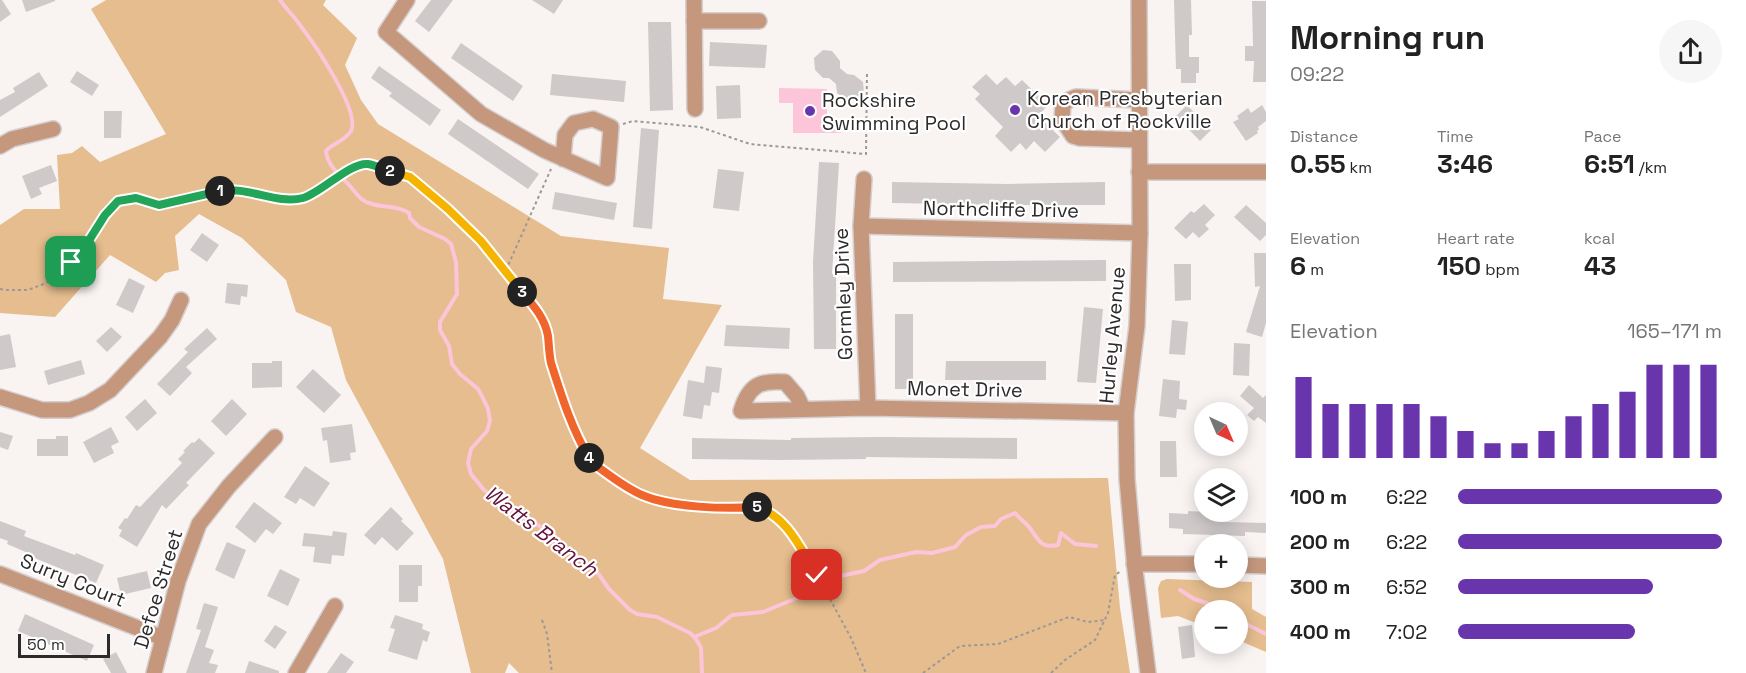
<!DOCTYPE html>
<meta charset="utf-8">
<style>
body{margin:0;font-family:"Space Grotesk",sans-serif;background:#f6f6f6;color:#222;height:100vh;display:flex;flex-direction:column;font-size:22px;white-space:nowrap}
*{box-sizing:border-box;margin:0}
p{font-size:20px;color:#767676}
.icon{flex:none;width:33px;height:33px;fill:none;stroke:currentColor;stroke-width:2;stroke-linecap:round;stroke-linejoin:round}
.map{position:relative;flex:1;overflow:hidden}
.side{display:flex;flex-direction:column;background:#fff;width:480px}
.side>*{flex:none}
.needle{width:39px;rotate:136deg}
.fabs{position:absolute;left:1194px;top:402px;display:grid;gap:12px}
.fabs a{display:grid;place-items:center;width:54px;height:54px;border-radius:50%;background:#fff;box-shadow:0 3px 15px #0003;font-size:30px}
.scale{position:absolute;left:18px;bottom:15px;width:92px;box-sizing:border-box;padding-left:6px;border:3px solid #2c2a2a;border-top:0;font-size:16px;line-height:21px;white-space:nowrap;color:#2c2a2a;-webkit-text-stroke:4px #fff;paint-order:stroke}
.pin{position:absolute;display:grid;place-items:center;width:51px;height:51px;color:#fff;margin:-26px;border-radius:12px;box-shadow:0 3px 9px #0006}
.km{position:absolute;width:30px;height:30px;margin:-15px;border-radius:50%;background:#222;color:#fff;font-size:16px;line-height:30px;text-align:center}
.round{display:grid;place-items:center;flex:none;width:63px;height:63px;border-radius:32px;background:#f6f6f6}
.headline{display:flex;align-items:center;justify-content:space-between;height:102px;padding:0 24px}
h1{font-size:33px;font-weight:700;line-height:45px}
.stats{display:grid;grid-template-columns:repeat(3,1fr);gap:9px;height:102px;padding:6px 24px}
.stats div{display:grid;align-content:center}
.stats b{font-size:26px;font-weight:700}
.stats small{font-size:16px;font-weight:400}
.stats p{font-size:16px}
.chart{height:168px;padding:12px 24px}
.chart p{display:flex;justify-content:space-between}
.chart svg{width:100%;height:108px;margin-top:6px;stroke:#6935ac;stroke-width:6}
ul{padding:0 24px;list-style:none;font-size:20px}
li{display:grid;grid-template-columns:96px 72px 1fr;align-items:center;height:45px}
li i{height:15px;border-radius:8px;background:#6935ac}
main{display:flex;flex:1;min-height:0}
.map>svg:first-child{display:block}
.green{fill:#e5bd8e}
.water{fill:#fdc5d9}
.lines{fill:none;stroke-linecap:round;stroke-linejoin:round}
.stream{stroke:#fdc5d9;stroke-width:4}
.building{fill:#cfc9c9}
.minor-casing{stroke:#d4cfce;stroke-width:18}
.path{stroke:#9c9898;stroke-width:2;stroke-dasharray:3 3;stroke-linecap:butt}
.minor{stroke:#c5987e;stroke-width:15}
.split-1-casing{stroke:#fff;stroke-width:12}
.split-2-casing{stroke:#fff;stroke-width:12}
.split-3-casing{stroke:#fff;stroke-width:12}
.split-4-casing{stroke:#fff;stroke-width:12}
.split-5-casing{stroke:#fff;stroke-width:12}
.split-6-casing{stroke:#fff;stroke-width:12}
.split-1{stroke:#22a559;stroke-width:8}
.split-2{stroke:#22a559;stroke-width:8}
.split-3{stroke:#f5b400;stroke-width:8}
.split-4{stroke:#f0652b;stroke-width:8}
.split-5{stroke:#f0652b;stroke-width:8}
.split-6{stroke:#f5b400;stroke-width:8}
.poi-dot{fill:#6935ac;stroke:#fff;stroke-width:2}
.labels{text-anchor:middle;stroke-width:4.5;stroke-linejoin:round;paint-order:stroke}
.poi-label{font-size:20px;fill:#2c2a2a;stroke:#fff;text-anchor:start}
.street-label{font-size:20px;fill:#2c2a2a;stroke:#fff}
.water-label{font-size:21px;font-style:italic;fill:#63143b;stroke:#fff}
</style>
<main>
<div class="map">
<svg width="1266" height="673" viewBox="0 0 1266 673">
<rect width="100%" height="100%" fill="#f9f3f2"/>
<g class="green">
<path d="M106 0H326L323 5 357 38 345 65 361 100 378 124 561 236 669 248 663 299 722 305 640 448 690 480 1108 478 1120 608 1130 673H519L509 663 505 673H471L443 559 346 380 331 327 296 312 286 280 242 238 199 214 175 236 179 270 165 273 156 282 110 255 55 317 0 313V225L24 209H60L57 155 72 153 82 146 100 162 166 134 91 9Z"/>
<path d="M1167 579 1252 582V609L1266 617V652L1238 640V610H1204V626L1178 616 1161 618 1158 588 1161 581Z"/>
</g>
<path class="water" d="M779 88 827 89V119L840 120 841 133H793V103H779Z"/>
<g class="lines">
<g class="stream">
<path d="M280 0C286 9 294 16 300 25 313 42 361 111 351 131 345 141 333 143 326 151 328 167 340 175 350 186 357 194 360 201 372 204 384 208 397 205 409 213L410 218 419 227 445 239 451 244 456 262 457 294 440 322V330L449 346 452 364 460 374 478 389 484 400 488 409 490 421 487 431 471 449 468 463 471 474 484 490 513 511 541 527 562 547 595 569 609 589 630 610 637 614 657 617 690 633 696 639 701 648 702 673"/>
<path d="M1180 590 1194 599 1228 610"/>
<path d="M1238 617 1248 625 1266 634"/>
<path d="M694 637 716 628 732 615 763 612 804 595 811 585 826 579 864 571 880 560 916 552 932 553 955 547 966 535 981 527 995 526 1001 519 1015 513C1019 518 1025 522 1029 527 1039 539 1039 549 1058 545L1061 533 1075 544 1096 546"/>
</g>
</g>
<g class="building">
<path d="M0 0H2L11 14 0 22Z"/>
<path d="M22 0H55V1L26 12Z"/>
<path d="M431 0H453L429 32 415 21Z"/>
<path d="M532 0H563L554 14Z"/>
<path d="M1174 0H1191L1192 35H1189V57H1199V73H1196V83H1181V69H1176Z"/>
<path d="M1252 1H1266V82H1253L1254 61H1245V46H1253Z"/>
<path d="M648 22H671L673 110 650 111Z"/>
<path d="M710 42 767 45 765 68 709 66Z"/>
<path d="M461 43 523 86 513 101 451 58Z"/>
<path d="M823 50 832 51 840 61V68L847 74 854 75 863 82 864 93 855 101 845 100 837 93 836 84 829 78H823L815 70 814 58Z"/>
<path d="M379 66 441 110 430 126 389 96 392 93 371 78Z"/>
<path d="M77 71 99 85 92 96 70 82Z"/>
<path d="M39 72 48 86 0 117V100L15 92 13 88Z"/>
<path d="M552 74 626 81 624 102 550 95Z"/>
<path d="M986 74 997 85 1006 77 1015 86 1022 80 1048 105 1038 116 1060 137 1045 152 1034 141 1026 150 1020 143 1011 152 995 136 1003 127 975 99 980 94 972 87Z"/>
<path d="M740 85 741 118 717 119 716 86Z"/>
<path d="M1187 105 1211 130 1200 141 1176 116Z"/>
<path d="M1262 105 1266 112V121L1258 127 1259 129 1257 131 1258 133 1246 141 1233 122 1239 119 1237 116 1248 108 1251 113Z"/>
<path d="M104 111H122L121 138H104Z"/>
<path d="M458 119 539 174 528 189 448 134Z"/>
<path d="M641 128 659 130 652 229 633 227Z"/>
<path d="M819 162 839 163 832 274H836V349H814L813 262Z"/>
<path d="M51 165 57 181 39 188 42 194 31 199 22 176Z"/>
<path d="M718 169 744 172 739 211 713 208Z"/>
<path d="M892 182 1007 184 1105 182V205H1007L892 203Z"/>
<path d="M555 192 617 203 614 220 552 209Z"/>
<path d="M1204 204 1215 215 1205 225 1209 229 1199 238 1193 232 1186 239 1174 228 1191 211 1194 213Z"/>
<path d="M1246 205 1266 223V235L1260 241 1234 217Z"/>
<path d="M202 233 219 245 207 262 190 250Z"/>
<path d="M1254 253H1266V323L1262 337 1246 332 1260 286 1255 287Z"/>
<path d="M1106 260V281L893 282V262Z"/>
<path d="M1174 264H1191V300L1175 301Z"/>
<path d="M129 278 145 286 133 313 116 305Z"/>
<path d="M227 283 248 285 247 297 241 296 240 305 225 303Z"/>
<path d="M1084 307 1103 309 1096 383 1077 382Z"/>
<rect x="895" y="314" width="18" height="75"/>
<path d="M1172 320 1188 322 1185 355 1169 354Z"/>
<path d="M726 325 790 328 789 349 724 346Z"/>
<path d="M111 327 122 337 107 352 96 341Z"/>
<path d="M207 328 217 339 186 367 192 373 170 396 157 384 188 352 184 349Z"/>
<path d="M10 334 16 367 0 370V336Z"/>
<path d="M1234 343 1250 344 1249 376 1233 375Z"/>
<path d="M81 360 85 374 48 385 44 371Z"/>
<path d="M272 361H282V387L252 388V363H272Z"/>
<path d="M946 361H1046V380H945Z"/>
<path d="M706 366 722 368 719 393 712 392 710 406 704 405 702 419 683 416 688 380 704 383Z"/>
<path d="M313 369 341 395 324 413 296 387Z"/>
<path d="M1163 379 1180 381 1179 399 1187 400 1186 410 1177 409 1176 418 1159 416Z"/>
<path d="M1249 385 1263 398 1266 395V423L1258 417 1254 421 1247 415 1254 408 1240 396Z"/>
<path d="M145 399 157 413 137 431 125 417Z"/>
<path d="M232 399 247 414 226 436 211 421Z"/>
<path d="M352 424 356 452 350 453 351 460 330 463 327 440 323 441 321 428Z"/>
<path d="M111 427 119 442 111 446 114 453 94 463 83 442Z"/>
<path d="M0 432 13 436 8 450 0 447Z"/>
<path d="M56 436H68V456H37V439H56Z"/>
<path d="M879 437 1017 438V459L866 457V459L778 460 692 459V438L791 440V438Z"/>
<path d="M199 438 215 453 186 483 189 485 166 509 162 505 137 547 119 536 122 530 118 528 125 518 127 519 136 505 140 507 182 463 178 459 185 452 183 451 192 442 194 443Z"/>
<path d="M1160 441H1176L1177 477H1160Z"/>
<path d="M305 466 330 483 314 507 300 498 296 504 284 497Z"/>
<path d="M254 502 282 523 273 534 266 529 255 543 235 527Z"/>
<path d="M391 507 403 519 401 521 414 533 397 551 382 537 375 545 364 535Z"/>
<path d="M1188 511 1224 513V522L1266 523V533L1245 532V536L1183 534V529L1169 528V513L1188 514Z"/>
<path d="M0 521 26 531 24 536 75 555 76 553 104 565 96 583 27 555 28 553 7 544 8 541 0 538Z"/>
<path d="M333 531 347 533 344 556 332 555 331 564 313 562 315 547 302 546 304 533 332 536Z"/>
<path d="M227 542 246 550 234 579 215 570Z"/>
<path d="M399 565H422V586H418V602H399Z"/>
<path d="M280 569 300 579 288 606 267 596Z"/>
<path d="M147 571 151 588 121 595 117 578Z"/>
<path d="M204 603 218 607 205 647 214 650 209 663 218 665 215 673H186L201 630 196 629Z"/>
<path d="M25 614 94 645 87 661 18 631Z"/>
<path d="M395 615 423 624 422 629 430 632 427 642 423 640 417 660 388 651 395 629 390 628Z"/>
<path d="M275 625 287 632 275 649 264 641Z"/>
<path d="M1192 625 1195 657 1182 659 1178 627Z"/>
<path d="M116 652 127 673H111L103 659Z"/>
<path d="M341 653 354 662 346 673H327Z"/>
<path d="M249 661 279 671V673H245Z"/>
</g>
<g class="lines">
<g class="minor-casing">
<g id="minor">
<path d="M407 0 386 32 481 114 544 150 607 178 611 127 593 119 574 123 565 135 563 159"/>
<path d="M694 0 695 109"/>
<path d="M1139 0 1140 233 1137 326 1126 413 1127 479 1135 570 1148 673"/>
<path d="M694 21H759"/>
<path d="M1139 140 1080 138 1073 136 1062 119 1063 104 1069 100 1076 97 1139 100"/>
<path d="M0 146 12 139 53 129"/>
<path d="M1139 172H1266"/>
<path d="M864 179 861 226 868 408"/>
<path d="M861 226 1140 233"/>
<path d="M0 397 42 410H70L89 403 110 390 160 337 172 320 181 300"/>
<path d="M803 409 797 396 785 382C760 380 749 385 741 411L868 408 1126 413"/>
<path d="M1134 564H1204"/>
<path d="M1238 565 1266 566"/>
<path d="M0 574 163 638"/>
<path d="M154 673 178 581 199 524 229 486 275 437"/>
<path d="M296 673 335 606"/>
</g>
</g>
<g class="path">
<path d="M623 124 633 121 700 127 750 144 866 154 867 72"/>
<path d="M506 270 551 169"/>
<path d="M0 289 6 290H28L46 283 59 273 86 245 105 215 118 201 136 198 159 205 229 190 253 192 285 200 303 198 353 167 366 163 409 177 432 194 481 241 540 314 547 333 550 360 566 412 576 437 591 462 624 485 642 495 660 500 684 504 723 507H759L780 519 790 531 817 575 851 638 866 673"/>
<path d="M542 620 547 634 552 673"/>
<path d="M923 673 960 646 998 644 1069 617 1088 622 1105 620"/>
<path d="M1051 673 1065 660 1095 640 1108 613 1115 575 1121 571"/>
</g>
<use href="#minor" class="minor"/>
</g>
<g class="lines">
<g class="split-1-casing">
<path id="split-1" d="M71 262 86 245 105 215 118 201 136 198 159 205 220 191"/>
</g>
<g class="split-2-casing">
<path id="split-2" d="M220 191C248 186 277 205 303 198 321 193 350 162 368 164 375 165 383 169 390 171"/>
</g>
<g class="split-3-casing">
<path id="split-3" d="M390 171 410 177 448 209 481 241 522 292"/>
</g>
<g class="split-4-casing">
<path id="split-4" d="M522 292C533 305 545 318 548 336 549 345 549 354 551 363 562 397 571 427 589 458"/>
</g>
<g class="split-5-casing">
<path id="split-5" d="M589 458 591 462C607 473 623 487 642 495 672 508 725 509 757 507"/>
</g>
<g class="split-6-casing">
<path id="split-6" d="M757 507C788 517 801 550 817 575"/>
</g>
<use href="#split-1" class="split-1"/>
<use href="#split-2" class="split-2"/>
<use href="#split-3" class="split-3"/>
<use href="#split-4" class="split-4"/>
<use href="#split-5" class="split-5"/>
<use href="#split-6" class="split-6"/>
</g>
<g class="poi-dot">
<circle cx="1015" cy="110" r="6"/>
<circle cx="810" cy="111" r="6"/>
</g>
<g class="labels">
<g class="poi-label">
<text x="1027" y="105">Korean Presbyterian<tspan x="1027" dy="23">Church of Rockville</tspan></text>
<text x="822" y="107">Rockshire<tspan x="822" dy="23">Swimming Pool</tspan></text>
</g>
<g class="street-label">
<text transform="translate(1001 209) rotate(1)" y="7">Northcliffe Drive</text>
<text transform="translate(843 294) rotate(-92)" y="7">Gormley Drive</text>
<text transform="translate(1112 335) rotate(-85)" y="7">Hurley Avenue</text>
<text transform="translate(965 389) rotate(1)" y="7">Monet Drive</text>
<text transform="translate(73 580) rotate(22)" y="7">Surry Court</text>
<text transform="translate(158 589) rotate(-73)" y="7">Defoe Street</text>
</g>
<g class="water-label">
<text transform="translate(541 531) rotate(37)" y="7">Watts Branch</text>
</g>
</g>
</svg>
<div class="fabs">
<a><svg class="needle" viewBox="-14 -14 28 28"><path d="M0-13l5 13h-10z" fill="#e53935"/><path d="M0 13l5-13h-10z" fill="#767676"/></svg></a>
<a><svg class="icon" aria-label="layers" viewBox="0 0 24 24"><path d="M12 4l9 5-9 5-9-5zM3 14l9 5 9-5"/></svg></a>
<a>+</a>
<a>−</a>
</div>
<div class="scale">50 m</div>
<div class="pin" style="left:71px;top:262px;background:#1e9e55"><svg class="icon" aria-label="arrive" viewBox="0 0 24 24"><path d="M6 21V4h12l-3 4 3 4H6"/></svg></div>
<div class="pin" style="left:817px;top:575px;background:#d93025"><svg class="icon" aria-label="check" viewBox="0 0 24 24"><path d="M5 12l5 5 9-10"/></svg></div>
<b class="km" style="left:220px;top:191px">1</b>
<b class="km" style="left:390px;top:171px">2</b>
<b class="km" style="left:522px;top:292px">3</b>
<b class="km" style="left:589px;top:458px">4</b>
<b class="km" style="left:757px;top:507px">5</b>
</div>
<section class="side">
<div class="headline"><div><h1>Morning run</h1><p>09:22</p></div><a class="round"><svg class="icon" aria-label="share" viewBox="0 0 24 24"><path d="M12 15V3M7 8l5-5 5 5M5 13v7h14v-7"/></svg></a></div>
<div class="stats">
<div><p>Distance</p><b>0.55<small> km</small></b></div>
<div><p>Time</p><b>3:46</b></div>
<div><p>Pace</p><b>6:51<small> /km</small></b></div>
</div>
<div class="stats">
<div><p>Elevation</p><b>6<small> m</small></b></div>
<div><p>Heart rate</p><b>150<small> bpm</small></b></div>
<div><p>kcal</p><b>43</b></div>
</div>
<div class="chart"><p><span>Elevation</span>165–171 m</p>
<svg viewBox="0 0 160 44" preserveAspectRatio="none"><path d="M5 44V11M15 44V22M25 44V22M35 44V22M45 44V22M55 44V27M65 44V33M75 44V38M85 44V38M95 44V33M105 44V27M115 44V22M125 44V17M135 44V6M145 44V6M155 44V6"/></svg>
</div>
<ul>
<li><b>100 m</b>6:22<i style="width:100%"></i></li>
<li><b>200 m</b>6:22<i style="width:100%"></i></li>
<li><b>300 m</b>6:52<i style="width:74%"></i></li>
<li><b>400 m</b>7:02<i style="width:67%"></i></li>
</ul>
</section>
</main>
